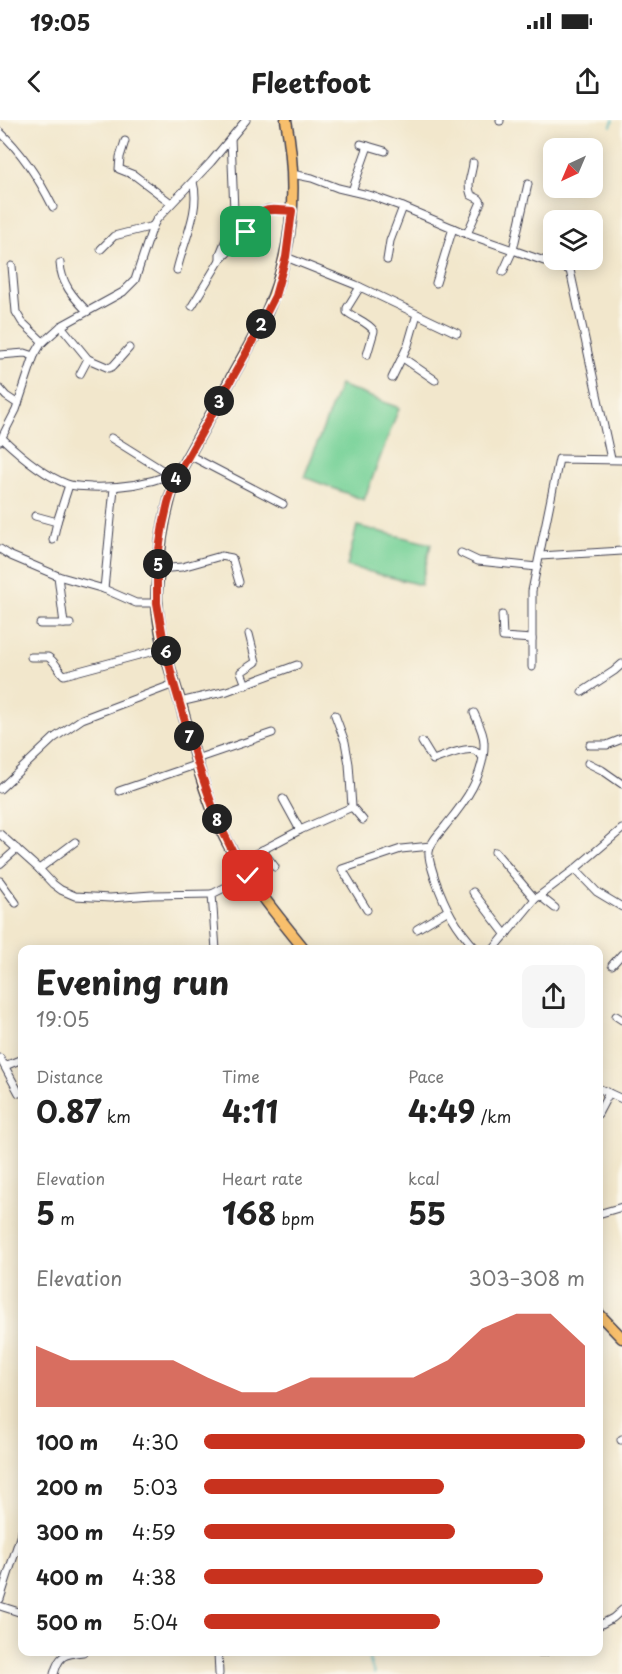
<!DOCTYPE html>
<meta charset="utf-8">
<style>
body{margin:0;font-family:"Playpen Sans",sans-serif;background:#f6f6f6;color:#222;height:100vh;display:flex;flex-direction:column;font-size:22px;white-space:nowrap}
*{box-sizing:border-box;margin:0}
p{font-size:20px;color:#767676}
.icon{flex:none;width:33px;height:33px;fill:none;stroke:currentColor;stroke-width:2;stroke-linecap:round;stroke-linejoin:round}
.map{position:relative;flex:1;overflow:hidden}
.side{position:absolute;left:18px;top:825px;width:585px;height:711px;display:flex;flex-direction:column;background:#fff;border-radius:12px;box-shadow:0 3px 15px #0003}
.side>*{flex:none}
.needle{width:39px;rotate:224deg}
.fabs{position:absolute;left:543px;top:18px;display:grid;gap:12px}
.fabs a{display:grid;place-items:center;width:60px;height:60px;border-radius:12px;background:#fff;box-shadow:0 3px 15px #0003;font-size:30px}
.pin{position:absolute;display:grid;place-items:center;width:51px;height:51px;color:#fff;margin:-26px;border-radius:12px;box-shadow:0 3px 9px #0006}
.km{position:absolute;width:30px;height:30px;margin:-15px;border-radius:50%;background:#222;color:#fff;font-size:16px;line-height:30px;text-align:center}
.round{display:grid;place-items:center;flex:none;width:63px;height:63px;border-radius:12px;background:#f6f6f6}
.head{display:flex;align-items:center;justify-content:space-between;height:102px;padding:0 18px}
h1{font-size:33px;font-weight:700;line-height:45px}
.stats{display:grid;grid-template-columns:repeat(3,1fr);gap:9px;height:102px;padding:6px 18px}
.stats div{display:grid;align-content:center}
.stats b{font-size:30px;font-weight:700}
.stats small{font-size:16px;font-weight:400}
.stats p{font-size:16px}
.chart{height:168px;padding:12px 18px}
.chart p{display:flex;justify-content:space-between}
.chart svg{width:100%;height:108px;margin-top:6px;fill:#c8321e;opacity:.7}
ul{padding:0 18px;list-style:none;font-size:20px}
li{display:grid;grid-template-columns:96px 72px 1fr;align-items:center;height:45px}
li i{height:15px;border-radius:8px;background:#c8321e}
.status{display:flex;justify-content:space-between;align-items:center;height:42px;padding:0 30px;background:#fff;direction:ltr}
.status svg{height:16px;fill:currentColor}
header{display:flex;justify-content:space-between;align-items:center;height:78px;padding:0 18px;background:#fff;font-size:27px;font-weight:700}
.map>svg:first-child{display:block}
.pitch{fill:#77d298;stroke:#4c7a6a;stroke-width:1.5}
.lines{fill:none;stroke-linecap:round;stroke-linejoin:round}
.stream{stroke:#45b4c0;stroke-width:1.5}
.minor-casing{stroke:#414051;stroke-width:9}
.primary-casing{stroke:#414051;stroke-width:13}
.minor{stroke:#fff;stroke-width:7}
.primary{stroke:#f8bf6c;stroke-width:10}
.route-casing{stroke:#fff;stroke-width:12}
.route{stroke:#c8321e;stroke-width:8}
</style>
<div class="status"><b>19:05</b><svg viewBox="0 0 49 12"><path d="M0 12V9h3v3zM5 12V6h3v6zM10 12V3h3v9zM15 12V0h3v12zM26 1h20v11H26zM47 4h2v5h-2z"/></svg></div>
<header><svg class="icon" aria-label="back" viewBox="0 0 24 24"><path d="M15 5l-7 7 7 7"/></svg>Fleetfoot<svg class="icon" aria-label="share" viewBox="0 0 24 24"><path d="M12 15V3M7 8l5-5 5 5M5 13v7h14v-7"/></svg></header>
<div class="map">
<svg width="622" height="1554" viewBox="0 0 622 1554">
<rect width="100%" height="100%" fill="#fbf7ec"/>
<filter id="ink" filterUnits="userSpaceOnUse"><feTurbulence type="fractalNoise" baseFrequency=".0167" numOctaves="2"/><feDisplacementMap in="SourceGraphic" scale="12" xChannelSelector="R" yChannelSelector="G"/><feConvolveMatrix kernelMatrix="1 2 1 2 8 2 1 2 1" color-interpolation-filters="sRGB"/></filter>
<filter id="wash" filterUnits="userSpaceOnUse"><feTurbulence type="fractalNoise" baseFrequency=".008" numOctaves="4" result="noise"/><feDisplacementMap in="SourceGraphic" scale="24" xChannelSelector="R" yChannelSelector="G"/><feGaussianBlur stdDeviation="1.35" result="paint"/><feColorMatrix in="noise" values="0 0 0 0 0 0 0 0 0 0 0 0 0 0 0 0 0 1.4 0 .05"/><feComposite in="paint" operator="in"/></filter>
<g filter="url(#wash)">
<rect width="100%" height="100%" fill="#f2e7cc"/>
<g class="pitch">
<path d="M340 265 399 288 364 380 304 357Z"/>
<path d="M357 406 431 424 421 465 347 446Z"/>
</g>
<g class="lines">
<g class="stream">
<path d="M611 6 613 0"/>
<path d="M367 1532 374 1554"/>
</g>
</g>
</g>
<g filter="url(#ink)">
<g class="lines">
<g class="minor-casing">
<g id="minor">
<path d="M500 1V0"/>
<path d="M0 12C23 33 39 59 53 87"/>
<path d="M125 21 120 37 119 49 134 55 171 83"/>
<path d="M361 24 385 31"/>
<path d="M292 54 312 58 338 68 372 76 403 87 467 114 570 150 611 339"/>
<path d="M352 71 368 26"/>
<path d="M467 114 481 82 479 79 471 75C466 63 472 55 473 43"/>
<path d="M101 129 114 116 153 106"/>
<path d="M286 137 356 165 457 213"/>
<path d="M220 140V134L232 105 234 91 231 18"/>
<path d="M387 140 390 121 403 87"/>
<path d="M60 143C61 163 73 177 87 191"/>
<path d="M12 146 16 192 22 202 43 222"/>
<path d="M177 150C183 123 201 90 193 62"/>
<path d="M503 152 513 130 528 64"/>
<path d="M436 163 453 108"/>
<path d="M360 167 347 188V192C356 199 368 202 374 211L367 235"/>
<path d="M192 186 220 140 239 121 251 102 261 92 268 89 293 91"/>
<path d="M61 206 88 239 109 248 113 246 129 228"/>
<path d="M0 235 25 233 34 236"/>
<path d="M403 238 435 260"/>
<path d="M80 254 88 239"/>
<path d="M392 258 408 225 417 194"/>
<path d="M0 269 6 276 18 284"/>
<path d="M2 318C21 336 43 355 67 364 74 367 83 366 91 367 119 368 143 365 170 355L176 358"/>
<path d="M111 318 170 355"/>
<path d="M0 321 16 290 34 236 41 224 61 206 123 172 135 160 153 106 157 99 211 42 246 0"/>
<path d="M189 335 283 384"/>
<path d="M35 396 57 402"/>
<path d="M53 420 57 402 69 365"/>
<path d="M0 429 11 436 58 456 104 469 136 483H157"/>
<path d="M461 433 478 441 537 447"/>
<path d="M540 436 622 431"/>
<path d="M158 449 182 447 221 436 232 438 239 462"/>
<path d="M58 456 64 504"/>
<path d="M104 469 114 368"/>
<path d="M502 495 503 517 532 519"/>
<path d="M40 504H70"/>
<path d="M31 537H48C56 542 58 550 64 555L68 554 165 528"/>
<path d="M532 547V471L559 339 622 340"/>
<path d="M246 565 241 552 256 542 249 514"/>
<path d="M582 572 614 551 622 544"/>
<path d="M180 582 227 571 297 545"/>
<path d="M474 593C478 602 484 613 484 623 485 655 465 682 446 705 440 713 430 722 429 732 428 740 433 751 435 759 446 789 455 806 477 830"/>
<path d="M335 595 345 622 349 644 352 687 363 700"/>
<path d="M422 622 433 640C442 637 465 627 474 630 475 630 481 635 482 636"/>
<path d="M590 625H607L622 619"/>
<path d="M196 639 272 613"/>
<path d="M588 643 602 650 622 664"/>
<path d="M0 669 54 618 82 599 174 564"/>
<path d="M119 671 198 644"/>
<path d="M283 679 300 710"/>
<path d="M0 714 39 749 53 764 61 770 75 776 110 778 152 775 212 774"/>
<path d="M262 730 275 747"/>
<path d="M495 732 535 779"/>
<path d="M240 742 300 710 352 687"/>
<path d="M0 744 17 729"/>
<path d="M39 749 75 722"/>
<path d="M575 749 597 772 622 787"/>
<path d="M0 761 16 783"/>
<path d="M473 772 506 815"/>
<path d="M540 776 555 788"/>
<path d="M367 790 342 749 401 729 431 726"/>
<path d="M417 809 447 791"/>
<path d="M216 830 212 774 248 756"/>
<path d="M493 830 535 779 575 749 622 709"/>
<path d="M612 845 622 834"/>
<path d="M616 896 622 900"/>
<path d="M0 938 19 973"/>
<path d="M5 946 22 939"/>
<path d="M598 968 622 979"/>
<path d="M598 994 609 973"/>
<path d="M598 1094 622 1087"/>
<path d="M621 1320 622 1319"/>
<path d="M0 1479 22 1411"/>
<path d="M0 1486 22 1493"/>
<path d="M598 1506 613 1498 622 1490"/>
<path d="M218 1532 219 1554"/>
<path d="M539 1532H545"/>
<path d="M54 1554C59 1535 64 1534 83 1532"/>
</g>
</g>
<g class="primary-casing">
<g id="primary">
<path d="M286 0C299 71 293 135 263 201L176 358C165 391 159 421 158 456 157 465 156 474 157 483 159 517 171 552 181 585 194 632 207 688 232 731 253 766 279 798 305 830"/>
<path d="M598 1193 622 1218"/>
</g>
</g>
<use href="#minor" class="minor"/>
<use href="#primary" class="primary"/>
</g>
</g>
<g class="lines" filter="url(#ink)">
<g class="route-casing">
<path id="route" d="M246 112C259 86 267 89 292 91L286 137 275 176 248 230 176 358 168 383 163 405 157 442V483L164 523 174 564 197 642 217 699 232 730 248 756"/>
</g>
<use href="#route" class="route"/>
</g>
</svg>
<div class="fabs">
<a><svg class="needle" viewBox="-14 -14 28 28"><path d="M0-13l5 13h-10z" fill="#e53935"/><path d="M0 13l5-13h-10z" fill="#767676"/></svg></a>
<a><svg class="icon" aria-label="layers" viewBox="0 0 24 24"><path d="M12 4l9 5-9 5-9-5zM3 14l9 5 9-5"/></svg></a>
</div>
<div class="pin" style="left:246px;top:112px;background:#1e9e55"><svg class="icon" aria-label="arrive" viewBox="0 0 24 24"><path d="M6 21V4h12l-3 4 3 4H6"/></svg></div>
<div class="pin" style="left:248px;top:756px;background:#d93025"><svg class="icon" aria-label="check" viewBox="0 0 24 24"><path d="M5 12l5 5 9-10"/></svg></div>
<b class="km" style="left:261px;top:204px">2</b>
<b class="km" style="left:219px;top:281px">3</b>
<b class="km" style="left:176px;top:358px">4</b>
<b class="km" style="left:158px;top:444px">5</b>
<b class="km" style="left:166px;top:531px">6</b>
<b class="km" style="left:189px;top:616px">7</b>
<b class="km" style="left:217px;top:699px">8</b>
<section class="side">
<div class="head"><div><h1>Evening run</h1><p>19:05</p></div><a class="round"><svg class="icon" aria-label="share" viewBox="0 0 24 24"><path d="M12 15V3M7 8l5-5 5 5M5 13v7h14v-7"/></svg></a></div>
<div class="stats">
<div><p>Distance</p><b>0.87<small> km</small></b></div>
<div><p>Time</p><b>4:11</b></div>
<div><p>Pace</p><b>4:49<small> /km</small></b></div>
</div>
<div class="stats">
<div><p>Elevation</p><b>5<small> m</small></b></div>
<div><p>Heart rate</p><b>168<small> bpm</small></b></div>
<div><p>kcal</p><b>55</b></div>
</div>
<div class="chart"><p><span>Elevation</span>303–308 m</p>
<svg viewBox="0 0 160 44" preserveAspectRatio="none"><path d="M0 44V19L10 25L20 25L30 25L40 25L50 32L60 38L70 38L80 32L90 32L100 32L110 32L120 25L130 12L140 6L150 6L160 19V44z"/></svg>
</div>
<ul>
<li><b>100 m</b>4:30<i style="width:100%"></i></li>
<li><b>200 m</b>5:03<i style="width:63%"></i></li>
<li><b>300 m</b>4:59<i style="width:66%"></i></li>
<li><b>400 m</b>4:38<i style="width:89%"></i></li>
<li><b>500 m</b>5:04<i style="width:62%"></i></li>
</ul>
</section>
</div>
